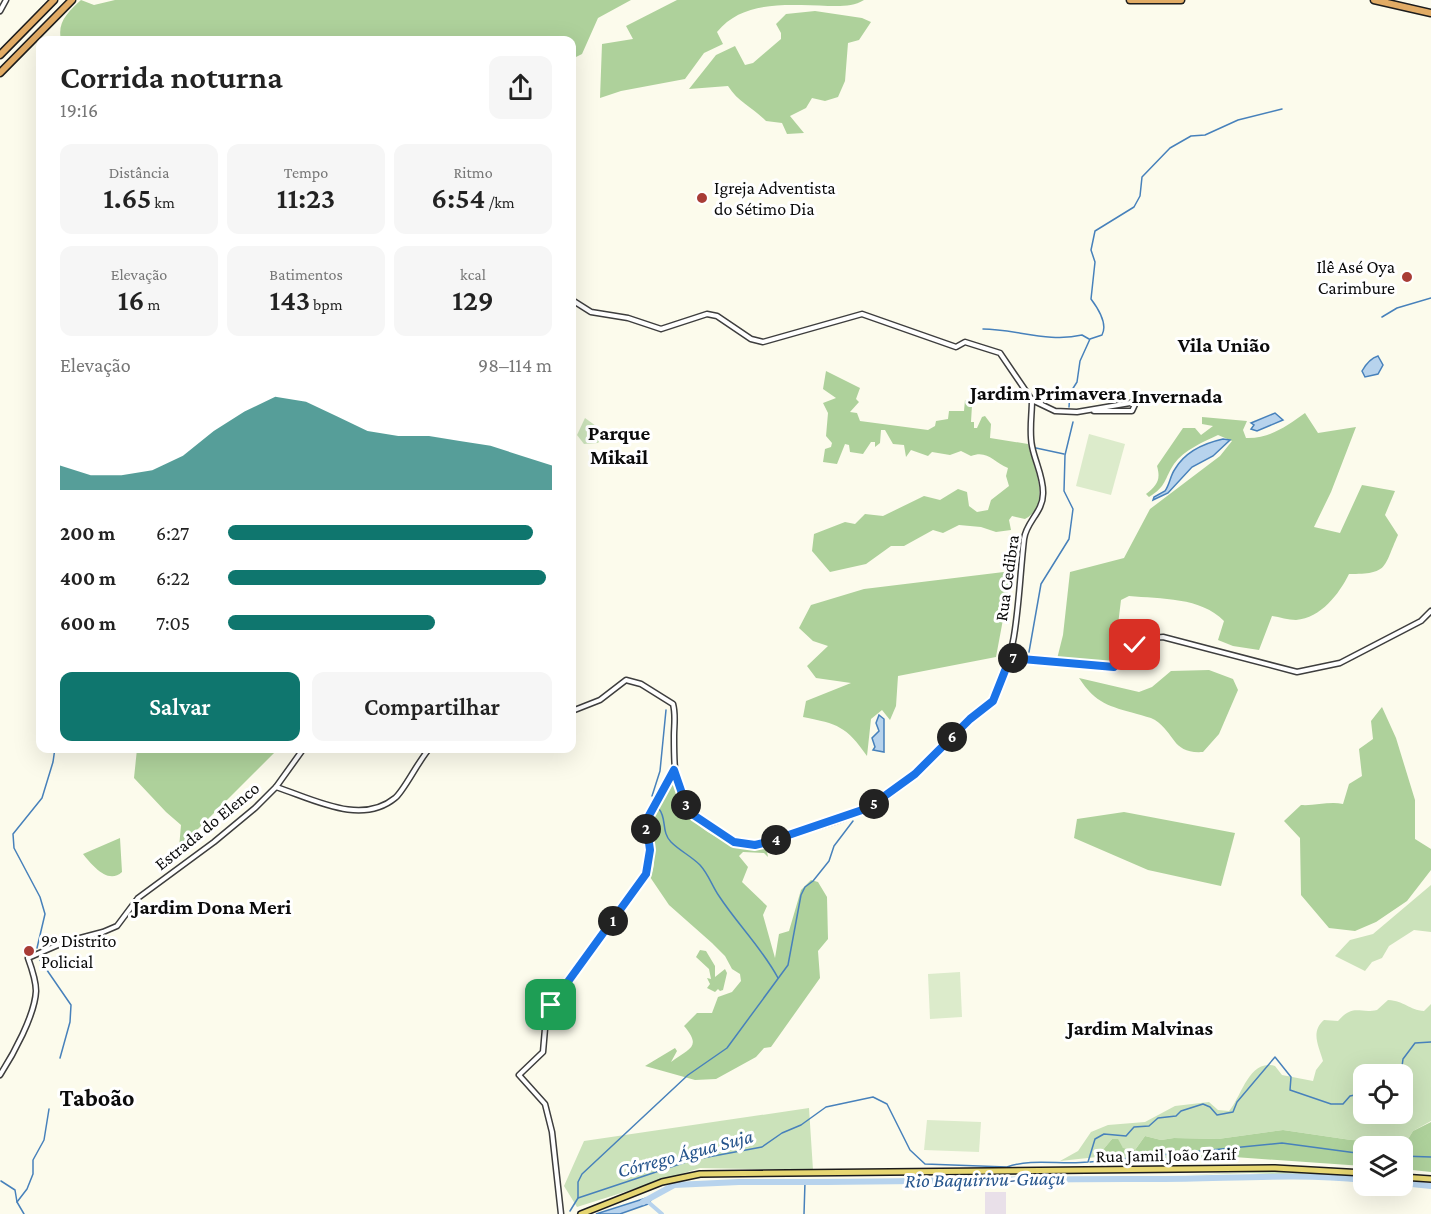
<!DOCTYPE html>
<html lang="pt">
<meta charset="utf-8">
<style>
body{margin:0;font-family:"Crimson Pro",serif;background:#f6f6f6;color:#222;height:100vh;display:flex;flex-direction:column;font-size:22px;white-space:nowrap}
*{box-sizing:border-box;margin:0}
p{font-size:20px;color:#767676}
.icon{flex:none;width:33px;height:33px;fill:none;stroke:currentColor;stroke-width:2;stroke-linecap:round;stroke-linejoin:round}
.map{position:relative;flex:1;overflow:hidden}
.panel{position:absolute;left:36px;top:36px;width:540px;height:717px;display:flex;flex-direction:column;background:#fff;border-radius:12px;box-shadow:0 6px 24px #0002}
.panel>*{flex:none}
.controls{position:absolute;left:1353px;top:1064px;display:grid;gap:12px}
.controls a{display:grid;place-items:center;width:60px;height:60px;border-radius:12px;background:#fff;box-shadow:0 6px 24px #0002;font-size:30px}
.pin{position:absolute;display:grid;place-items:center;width:51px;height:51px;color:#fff;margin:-26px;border-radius:12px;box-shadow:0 3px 9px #0006}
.km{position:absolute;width:30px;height:30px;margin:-15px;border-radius:50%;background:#222;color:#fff;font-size:16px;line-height:30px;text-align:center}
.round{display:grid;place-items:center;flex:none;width:63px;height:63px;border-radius:12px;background:#f6f6f6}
.overview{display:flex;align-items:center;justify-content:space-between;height:102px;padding:0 24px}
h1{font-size:33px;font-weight:600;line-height:45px}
.figures{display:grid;grid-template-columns:repeat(3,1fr);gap:9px;height:102px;padding:6px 24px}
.figures div{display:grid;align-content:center;border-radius:12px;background:#f6f6f6;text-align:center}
.figures b{font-size:30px;font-weight:600}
.figures small{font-size:16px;font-weight:400}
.figures p{font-size:16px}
.chart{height:168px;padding:12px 24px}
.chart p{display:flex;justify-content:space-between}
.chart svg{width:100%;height:108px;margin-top:6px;fill:#0f766e;opacity:.7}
.cta{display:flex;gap:12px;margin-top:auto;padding:12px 24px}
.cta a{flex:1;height:69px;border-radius:12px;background:#0f766e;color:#fff;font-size:24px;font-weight:600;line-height:69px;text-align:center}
.cta a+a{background:#f6f6f6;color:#222}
ul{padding:0 24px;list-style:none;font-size:20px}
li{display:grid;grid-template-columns:96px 72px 1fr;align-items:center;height:45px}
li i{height:15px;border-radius:8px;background:#0f766e}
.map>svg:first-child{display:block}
.industrial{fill:#e9e0e9}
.green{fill:#cbe2ba;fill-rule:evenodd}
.forest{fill:#aed19b}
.pitch{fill:#dcebcb}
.water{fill:#b7d3ed;stroke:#4781bb;stroke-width:1.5}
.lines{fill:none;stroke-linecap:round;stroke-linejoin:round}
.stream{stroke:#4781bb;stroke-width:1.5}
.canal{stroke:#b7d3ed;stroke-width:4}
.river{stroke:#b7d3ed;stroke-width:6}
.minor-casing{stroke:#3e3e3e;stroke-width:7}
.major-casing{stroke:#1c1c1c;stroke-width:8}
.highway-casing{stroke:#1c1c1c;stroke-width:9}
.minor{stroke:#fff;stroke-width:4}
.major{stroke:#e6d672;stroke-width:5}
.highway{stroke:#e1ab65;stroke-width:6}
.route-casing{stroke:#fff;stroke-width:12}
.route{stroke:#1a73e8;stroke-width:8}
.poi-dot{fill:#a83c36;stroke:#fff;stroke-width:2}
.labels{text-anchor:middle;stroke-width:6;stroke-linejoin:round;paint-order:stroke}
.poi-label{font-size:18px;fill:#0b0b0b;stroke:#fff;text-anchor:start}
.street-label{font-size:18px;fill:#0b0b0b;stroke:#fff}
.water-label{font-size:20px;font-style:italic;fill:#25548c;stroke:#fff}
.quarter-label{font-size:21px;font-weight:bold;fill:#0b0b0b;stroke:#fff}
.district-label{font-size:24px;font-weight:bold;fill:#0b0b0b;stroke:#fff}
</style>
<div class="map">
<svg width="1431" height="1214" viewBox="0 0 1431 1214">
<rect width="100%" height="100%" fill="#fcfbec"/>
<rect class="industrial" x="985" y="1192" width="21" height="22"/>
<g class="green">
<path d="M585 418 596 426 602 438 598 443 584 444 577 435Z"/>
<path d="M1431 885V932L1414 930 1389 946 1382 958 1372 962 1365 971 1335 956 1350 940 1373 934Z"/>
<path d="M1388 1000C1405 1001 1409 1010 1424 1011L1431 1004V1121L1413 1131 1408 1139 1399 1142 1351 1140 1283 1130 1218 1139 1174 1138 1161 1140 1145 1136 1135 1150 1123 1148 1112 1139 1097 1157 1060 1161 1078 1151 1091 1132 1108 1125 1145 1122 1175 1106 1209 1102 1218 1110 1229 1111C1241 1098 1249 1058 1275 1066L1282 1075 1313 1081 1316 1070 1323 1061C1319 1046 1310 1032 1324 1020L1338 1021C1354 1003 1359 1014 1377 1010ZM1364 1074H1402V1113H1364Z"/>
<path d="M809 1108 813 1170 700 1168 577 1207 564 1186 584 1141Z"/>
<path d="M1271 1171 1364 1178 1250 1173 1185 1175Z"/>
</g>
<g class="forest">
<path d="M81 0 94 5 115 0H631L598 18 582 54 572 59V40H61C57 22 68 12 81 0Z"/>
<path d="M677 0H864C853 7 841 6 828 6 786 5 743 0 717 32L723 44 704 53 685 79 621 91 600 98 602 44 633 39 626 26Z"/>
<path d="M815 11 862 18 871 22 859 40 848 43 845 81 838 97 825 101 812 98 806 108 790 116 804 133 787 134 782 123 766 121C751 106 739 103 728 86L689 89 716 55 735 46 745 65 753 63 781 39V33L776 24 786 14Z"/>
<path d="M826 371 860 388 856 399 859 402 850 412 857 413 860 421 928 430 935 426 936 421 948 419 949 411H964L965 400 972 405 971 422H974V428H977L982 417 985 416 991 424 990 438 1028 444C1033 467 1053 504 1025 519L1012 516 1009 520 1011 530 996 532 981 527 959 525 943 533 933 530 904 546H891L866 564 830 572 812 551 814 534 845 522 855 524 865 514 883 516 924 496 940 500 958 489 967 492 969 506 977 512 988 510 991 500 1009 486 1006 476 1008 468C993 462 988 450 971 456L961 451 950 455 932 452 928 456 911 450 906 457 904 445 893 444 885 430H881L880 443 875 447V442H871L863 454 850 452 849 445 845 444 837 464 823 462 825 449 831 447 832 443 826 436 828 413 823 403 836 398 823 389Z"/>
<path d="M1305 413 1318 433 1356 427 1331 492 1314 527 1340 533 1362 485 1395 491 1385 515 1398 535C1383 568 1389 574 1349 574 1339 594 1321 618 1296 620 1288 620 1280 617 1272 616L1259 650 1233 646 1218 640 1224 621C1201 597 1161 599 1129 596L1121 600 1116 641 1125 646 1115 662 1057 659 1063 635 1070 572 1124 558 1150 509 1220 456 1232 441 1218 435C1203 442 1184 450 1174 464 1164 479 1167 486 1149 497L1146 494C1157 485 1161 480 1157 466L1183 428H1195L1201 435 1213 426 1202 424V417L1247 421 1243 430 1246 438C1269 439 1287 426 1305 413Z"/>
<path d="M1012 571 996 657 898 676 896 706 890 720 882 710 871 719 867 756C846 726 838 724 803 717L806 701 851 683 816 678 807 666 828 646 813 641 799 628 811 605 864 589Z"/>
<path d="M1209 670 1233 679 1238 690 1219 734 1203 752C1172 754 1176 734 1155 720 1150 717 1143 716 1137 714 1109 706 1096 704 1079 678L1139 692 1152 687 1171 671Z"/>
<path d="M1382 707 1396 738 1415 800V839L1431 849V870L1407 901 1376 922 1355 931 1329 928 1301 895 1300 838 1284 821 1301 805C1315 806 1330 801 1343 804L1349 784 1362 776 1359 749 1373 739 1371 721Z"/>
<path d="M137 749 278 748V749L179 848 181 825 166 812 134 778Z"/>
<path d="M671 782C679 788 679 802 685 810 700 834 739 851 766 847L768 857 764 853 743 852 739 856 748 867 742 882 767 906 763 915 775 958 779 934 789 931 801 890 811 880 818 882 827 897 828 939 818 951 820 978 771 1047 764 1048 756 1057 716 1079 695 1080 645 1066 675 1048 677 1051 671 1062C690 1048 702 1047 684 1026L697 1013H712L718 997 732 992 741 981 740 974 732 969 725 956 712 943 669 905 650 877C660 859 647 844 649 825 650 811 663 793 671 782Z"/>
<path d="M1124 812 1235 833 1221 886 1148 870 1074 838 1077 819Z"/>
<path d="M120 838 122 872C108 885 92 865 83 854Z"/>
<path d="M700 950 706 951 715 966V977L725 969 727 973 723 990 720 991 718 989 715 992 707 988 710 984 707 978 711 979 709 969 696 957Z"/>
<path d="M1431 1122V1172L1403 1169 1402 1146H1364L1363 1166 1234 1157 1120 1163 1105 1161 1097 1157 1112 1139H1118L1123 1148 1135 1150 1145 1136 1161 1140 1174 1138 1218 1139 1283 1130 1351 1140 1399 1142 1408 1139 1413 1131Z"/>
</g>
<g class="pitch">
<path d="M1089 434 1125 444 1111 495 1076 486Z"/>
<path d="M960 972 962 1017 930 1019 928 974Z"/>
<path d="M927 1120 981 1122 979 1152 924 1150Z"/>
</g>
<g class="water">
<path d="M1378 356 1383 365 1378 374 1365 377 1362 371C1366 364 1371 358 1378 356Z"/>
<path d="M1275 413 1283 420 1257 431 1251 429 1254 425 1251 423Z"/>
<path d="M1223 439 1230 440 1213 456 1192 467 1168 493 1153 500 1154 497 1165 491C1170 484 1170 476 1175 469 1185 452 1205 443 1223 439Z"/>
<path d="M879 715 884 719V752L873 750 875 747 872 738 879 731 876 723Z"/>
<path d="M646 1198 651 1200 648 1204 620 1214H596Z"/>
</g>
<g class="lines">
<g class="stream">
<path d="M1382 317 1397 308 1431 298"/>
<path d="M983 329C1015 329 1049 343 1082 335L1089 339"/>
<path d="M1069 407 1070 393 1077 382 1080 361 1090 339 1102 335C1108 324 1097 307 1091 299L1095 262 1091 250 1095 231 1134 207 1140 196 1142 177 1170 148 1191 136 1205 135 1238 120 1282 109"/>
<path d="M1036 448 1064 454"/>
<path d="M1029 652 1041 584 1069 539 1073 509 1064 491 1065 455 1073 422"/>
<path d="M652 796 660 771 666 710"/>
<path d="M659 809C667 818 661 832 671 842 680 851 691 856 700 865 709 875 712 886 719 896 738 925 762 948 778 978"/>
<path d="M37 948 45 914 40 897 14 848 13 834 42 798 53 762 55 748"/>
<path d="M40 960 71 1005 70 1022 60 1058"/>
<path d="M1401 1074 1403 1059 1415 1043 1431 1042"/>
<path d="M1402 1156 1431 1157"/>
<path d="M1090 1162 1282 1143 1364 1154"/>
<path d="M1 1181 15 1190 17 1202 24 1214"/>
<path d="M578 1198V1182L582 1174 688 1075 727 1048 788 965 801 895 805 887 813 881 829 861 834 846 853 821"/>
<path d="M17 1202 27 1189 33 1174V1160L44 1140 49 1109"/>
<path d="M570 1211 578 1198 692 1160 762 1147 782 1133 801 1125 826 1107 873 1097 887 1104 910 1150 925 1164 1007 1167C1031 1158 1062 1165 1088 1162L1095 1139 1104 1134 1126 1136 1134 1127 1149 1126 1158 1118 1176 1116 1181 1111 1203 1104 1210 1107 1217 1115 1233 1112 1237 1102 1275 1057 1291 1077 1290 1090 1331 1104H1343L1350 1096 1364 1093"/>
<path d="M804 1214 805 1182"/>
</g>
<path class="canal" d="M647 1201 662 1214"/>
<g class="river">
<path d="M1402 1183 1431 1186"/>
<path d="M643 1202 674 1185 739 1182C879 1183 1018 1178 1158 1179 1227 1179 1295 1173 1364 1180"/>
</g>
<g class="minor-casing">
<g id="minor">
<path d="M0 11 6 0"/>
<path d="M572 300 591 312 628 318 661 329 707 314 717 316 751 339 763 342 862 314 956 347 965 342 1000 353 1032 400 1055 411 1077 412 1136 402"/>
<path d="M1094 411H1132L1138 398"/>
<path d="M1010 658 1114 667 1143 639 1163 637 1297 672 1340 663 1421 621 1431 611"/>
<path d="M572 711 600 700 626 680 641 684 673 704C676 715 674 725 674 736 674 781 675 801 713 829 731 842 746 847 769 842 801 831 837 824 868 808 905 789 934 754 964 725 974 715 990 709 997 695 1019 647 1018 591 1024 539 1026 522 1043 512 1043 494 1044 478 1035 462 1032 446 1029 431 1032 415 1032 400"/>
<path d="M276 787C313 799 361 826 395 798 404 791 418 761 430 748"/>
<path d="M0 1075C13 1055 35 1015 36 991 36 980 32 969 28 958L65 942 103 932 117 926 138 898 214 842 255 808 276 787 304 748"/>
<path d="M561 1214 552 1132 545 1104 519 1075 543 1052 546 1017 551 1004 647 874 650 850 646 821 674 771"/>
</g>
</g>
<g class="major-casing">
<g id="major">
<path d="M1402 1177 1431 1179"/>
<path d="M581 1214 662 1182 700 1174 1275 1168 1364 1173"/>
</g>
</g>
<g class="highway-casing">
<g id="highway">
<path d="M1130 0H1181"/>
<path d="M1374 0 1431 13"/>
<path d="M0 55 54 0"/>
<path d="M0 73 72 0"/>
</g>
</g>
<use href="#minor" class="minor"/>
<use href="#major" class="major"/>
<use href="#highway" class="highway"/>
</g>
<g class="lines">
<g class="route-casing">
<path id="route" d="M551 1005 646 874 650 850 646 821 674 770 686 805 695 816 734 842 755 845 768 842 868 808 915 774 970 719 993 701 1010 658 1114 667 1135 645"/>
</g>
<use href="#route" class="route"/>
</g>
<g class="poi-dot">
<circle cx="702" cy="198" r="6"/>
<circle cx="1407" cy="277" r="6"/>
<circle cx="29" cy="951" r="6"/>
</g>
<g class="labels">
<g class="poi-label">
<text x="714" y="194">Igreja Adventista<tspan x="714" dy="21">do Sétimo Dia</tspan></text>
<text x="1395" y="273" text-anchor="end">Ilê Asé Oya<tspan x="1395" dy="21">Carimbure</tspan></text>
<text x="41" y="947">9º Distrito<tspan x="41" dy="21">Policial</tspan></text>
</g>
<g class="street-label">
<text transform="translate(1007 578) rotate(-82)" y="6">Rua Cedibra</text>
<text transform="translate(207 826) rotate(-39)" y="6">Estrada do Elenco</text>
<text transform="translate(1166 1155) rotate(-1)" y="6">Rua Jamil João Zarif</text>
</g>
<g class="water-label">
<text transform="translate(685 1153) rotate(-15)" y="7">Córrego Água Suja</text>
<text transform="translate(985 1179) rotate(-1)" y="7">Rio Baquirivu-Guaçu</text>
</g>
<g class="quarter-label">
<text x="1224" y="352">Vila União</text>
<text x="1048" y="400">Jardim Primavera</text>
<text x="1177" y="403">Invernada</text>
<text x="619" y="440">Parque<tspan x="619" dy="24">Mikail</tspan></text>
<text x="212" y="914">Jardim Dona Meri</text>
<text x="1140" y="1035">Jardim Malvinas</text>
</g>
<g class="district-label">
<text x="97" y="1106">Taboão</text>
</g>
</g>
</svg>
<div class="controls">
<a><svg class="icon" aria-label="locate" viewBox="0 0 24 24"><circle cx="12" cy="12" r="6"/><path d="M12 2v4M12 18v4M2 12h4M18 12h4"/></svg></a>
<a><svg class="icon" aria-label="layers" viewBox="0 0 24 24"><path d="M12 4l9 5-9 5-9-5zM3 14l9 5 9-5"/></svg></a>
</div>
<div class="pin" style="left:551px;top:1005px;background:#1e9e55"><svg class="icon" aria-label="arrive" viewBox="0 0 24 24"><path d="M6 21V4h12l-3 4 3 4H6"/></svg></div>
<div class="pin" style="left:1135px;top:645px;background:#d93025"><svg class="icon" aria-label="check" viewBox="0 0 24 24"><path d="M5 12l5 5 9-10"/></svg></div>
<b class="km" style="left:613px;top:921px">1</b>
<b class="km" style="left:646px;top:829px">2</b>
<b class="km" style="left:686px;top:805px">3</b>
<b class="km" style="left:776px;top:840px">4</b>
<b class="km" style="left:874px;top:804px">5</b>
<b class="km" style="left:952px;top:737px">6</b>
<b class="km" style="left:1013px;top:658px">7</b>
<section class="panel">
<div class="overview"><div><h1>Corrida noturna</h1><p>19:16</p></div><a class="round"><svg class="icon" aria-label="share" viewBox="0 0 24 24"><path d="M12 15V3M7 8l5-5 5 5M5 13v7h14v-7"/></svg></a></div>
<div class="figures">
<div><p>Distância</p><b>1.65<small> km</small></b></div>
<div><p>Tempo</p><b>11:23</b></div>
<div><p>Ritmo</p><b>6:54<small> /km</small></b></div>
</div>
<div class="figures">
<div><p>Elevação</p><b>16<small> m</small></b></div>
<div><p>Batimentos</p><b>143<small> bpm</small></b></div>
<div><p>kcal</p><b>129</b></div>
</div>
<div class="chart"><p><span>Elevação</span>98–114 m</p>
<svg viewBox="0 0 160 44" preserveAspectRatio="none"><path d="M0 44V34L10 38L20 38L30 36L40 30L50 20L60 12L70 6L80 8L90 14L100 20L110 22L120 22L130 24L140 26L150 30L160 34V44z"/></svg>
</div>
<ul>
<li><b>200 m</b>6:27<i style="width:94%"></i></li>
<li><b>400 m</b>6:22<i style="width:98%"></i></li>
<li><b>600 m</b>7:05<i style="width:64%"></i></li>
</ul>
<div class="cta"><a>Salvar</a><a>Compartilhar</a></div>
</section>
</div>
